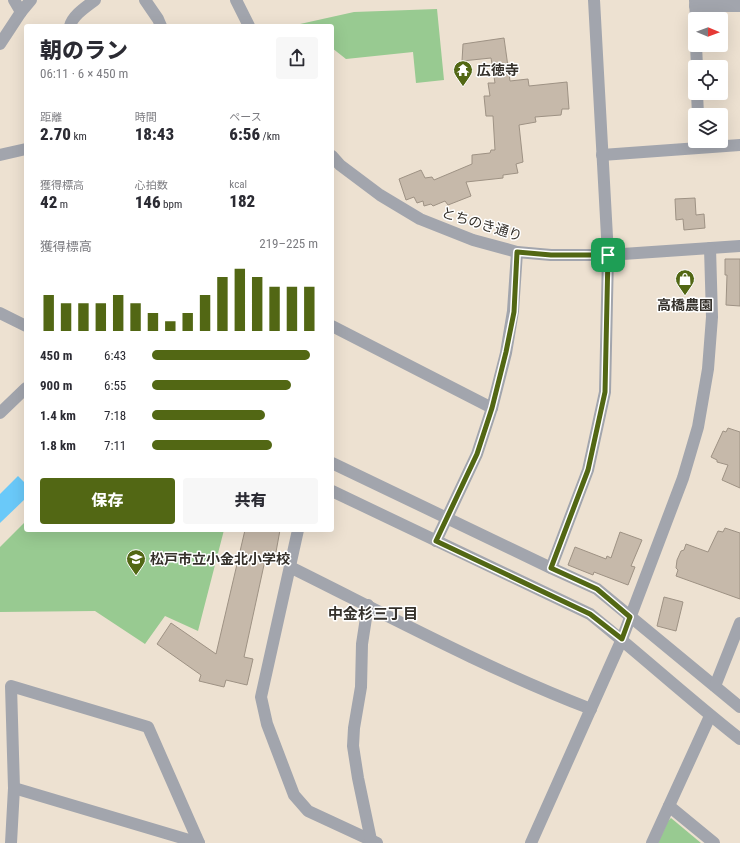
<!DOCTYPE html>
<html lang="ja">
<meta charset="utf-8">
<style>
body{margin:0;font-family:"Roboto Condensed","Noto Sans JP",sans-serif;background:#f7f7f7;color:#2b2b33;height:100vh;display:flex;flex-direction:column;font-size:15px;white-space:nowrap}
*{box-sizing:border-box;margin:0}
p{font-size:13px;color:#7c7c81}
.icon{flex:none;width:22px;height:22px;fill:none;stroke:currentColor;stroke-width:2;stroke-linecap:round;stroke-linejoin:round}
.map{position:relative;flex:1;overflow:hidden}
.drawer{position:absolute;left:24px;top:24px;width:310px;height:508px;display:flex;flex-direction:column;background:#fff;border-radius:4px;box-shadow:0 4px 16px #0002}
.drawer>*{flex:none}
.needle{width:26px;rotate:91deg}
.buttons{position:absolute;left:688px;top:12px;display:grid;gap:8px}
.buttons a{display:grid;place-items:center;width:40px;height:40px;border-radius:4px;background:#fff;box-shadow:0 4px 16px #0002;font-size:20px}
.pin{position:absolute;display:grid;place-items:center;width:34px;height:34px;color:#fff;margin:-17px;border-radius:8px;box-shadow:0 2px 6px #0006}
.round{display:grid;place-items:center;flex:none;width:42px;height:42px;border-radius:4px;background:#f7f7f7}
.summary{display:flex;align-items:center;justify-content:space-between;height:68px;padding:0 16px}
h1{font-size:22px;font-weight:800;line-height:30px}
.figures{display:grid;grid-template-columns:repeat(3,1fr);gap:6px;height:68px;padding:4px 16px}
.figures div{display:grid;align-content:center}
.figures b{font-size:17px;font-weight:800}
.figures small{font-size:11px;font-weight:400}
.figures p{font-size:11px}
.chart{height:112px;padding:8px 16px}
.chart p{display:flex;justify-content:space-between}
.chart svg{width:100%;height:72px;margin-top:4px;stroke:#526714;stroke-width:6}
.action{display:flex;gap:8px;margin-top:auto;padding:8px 16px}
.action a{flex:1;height:46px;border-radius:4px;background:#526714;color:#fff;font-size:16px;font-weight:800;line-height:46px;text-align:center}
.action a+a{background:#f7f7f7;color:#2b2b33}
ul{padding:0 16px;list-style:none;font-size:13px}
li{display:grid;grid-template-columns:64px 48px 1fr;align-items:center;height:30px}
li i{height:10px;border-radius:5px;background:#526714}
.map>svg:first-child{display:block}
.green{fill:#98ca91}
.water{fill:#6ac9f9}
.building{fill:#c6b9aa;stroke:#9e9284}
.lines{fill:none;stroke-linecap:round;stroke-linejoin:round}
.minor{stroke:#a2a5ad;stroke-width:12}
.route-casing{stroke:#fff;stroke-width:8}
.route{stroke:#526714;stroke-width:5}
.labels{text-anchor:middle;stroke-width:3;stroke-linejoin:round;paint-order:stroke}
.poi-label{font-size:14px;font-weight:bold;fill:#35312b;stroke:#fff;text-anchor:start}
.street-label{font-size:14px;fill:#35312b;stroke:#fff}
.neighbourhood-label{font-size:15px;font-weight:bold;fill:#35312b;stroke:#fff}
</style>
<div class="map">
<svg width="740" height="843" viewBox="0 0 740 843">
<rect width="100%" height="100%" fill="#ede1d1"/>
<g class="green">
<path d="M437 9 444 80 416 83 413 52 346 59 332 48V26H303L300 24 354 12Z"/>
<path d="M26 521V530H224L198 631 165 616 145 644 95 611 0 612V547Z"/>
<path d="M671 818 701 843H658L668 821Z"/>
</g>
<path class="water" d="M18 476 26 484V498L0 523V494Z"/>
<g class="building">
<path d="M504 38 510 81 528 79 529 86 567 82 569 109H562L561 115 535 117 536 122 519 125 523 162 516 164 518 173 503 175V178L466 182 471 196 448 205 445 201 433 206 431 204 424 206 423 201 417 203 414 197 406 200 399 179 421 170 425 178 432 177 434 180 472 164V155L490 153 491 150H495L493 116H486L484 96H490L488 83H495L491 58 462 61 463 44Z"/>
<path d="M695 198 696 215 704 214 705 228 684 230 683 219 676 220 675 199Z"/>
<path d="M725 259H740V306L726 305 727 275H725Z"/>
<path d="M728 428 740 432V488L722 480 728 465 717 462V460L711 457 723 431 726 432Z"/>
<path d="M725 528 740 533V599L676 576 678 570 676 568 677 560 681 551 684 550 686 544 708 552 718 531 723 532Z"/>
<path d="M245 530H280L276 552 267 551 244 657 253 659 247 685 226 680 224 687 199 681 201 675 157 644 171 623 216 654Z"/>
<path d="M620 532 642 540 631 566 635 567 628 585 594 572 593 575 568 565 575 547 606 559 607 556 611 558Z"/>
<path d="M664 597 683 602 676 631 657 626Z"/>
</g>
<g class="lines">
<g class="minor">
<path d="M14 0 21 12"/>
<path d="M145 0 158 19 161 26"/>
<path d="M236 0 249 26"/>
<path d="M695 0 696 19"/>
<path d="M695 6H740"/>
<path d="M70 26C73 15 86 7 95 0"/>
<path d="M0 44 21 12 31 0"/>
<path d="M696 45 697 67"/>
<path d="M697 93 698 115"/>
<path d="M0 155 26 149"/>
<path d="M602 155 740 145"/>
<path d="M332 156 340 165 380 195 420 219 473 240 517 252 551 255H608L740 246"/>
<path d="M0 313 26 326"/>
<path d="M332 326 492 408"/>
<path d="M0 413 26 388"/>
<path d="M332 463 551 568 597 589 740 707"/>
<path d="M332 491 590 614C641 655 689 699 740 739"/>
<path d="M298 530 261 697 267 724 294 795 308 811 377 843"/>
<path d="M436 541 477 454 492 408 506 353 513 311 517 252"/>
<path d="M290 567C389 616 487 669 591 709"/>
<path d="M551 568 588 470 605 392 608 255 594 0"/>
<path d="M368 605 362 644 361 687 354 728 353 746 358 778 371 840"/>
<path d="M715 686 740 623"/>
<path d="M14 788 199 843"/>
<path d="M669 806 714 843"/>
<path d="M11 843 14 788 11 686 148 727 199 843"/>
<path d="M531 843 622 639 683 478 698 427 708 369 712 317 710 248"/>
<path d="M652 843 710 716"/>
</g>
</g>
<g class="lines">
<g class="route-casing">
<path id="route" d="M517 252 551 255H608L605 392 588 470 551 568 597 589 630 617 622 639 590 614 436 541 477 454 492 408 506 352 514 312Z"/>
</g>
<use href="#route" class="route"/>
</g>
<defs>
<g id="temple-pin" transform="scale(1)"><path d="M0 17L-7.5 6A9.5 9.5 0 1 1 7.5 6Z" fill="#526714" stroke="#fff"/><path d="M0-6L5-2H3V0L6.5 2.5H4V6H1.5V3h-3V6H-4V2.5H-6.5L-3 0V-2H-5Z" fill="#fff"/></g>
<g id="shop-pin" transform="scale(1)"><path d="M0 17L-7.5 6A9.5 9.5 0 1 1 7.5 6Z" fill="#526714" stroke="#fff"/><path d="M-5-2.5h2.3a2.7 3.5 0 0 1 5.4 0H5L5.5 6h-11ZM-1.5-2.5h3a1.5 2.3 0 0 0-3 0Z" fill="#fff"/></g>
<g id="school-pin" transform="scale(1)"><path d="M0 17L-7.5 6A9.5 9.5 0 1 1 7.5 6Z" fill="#526714" stroke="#fff"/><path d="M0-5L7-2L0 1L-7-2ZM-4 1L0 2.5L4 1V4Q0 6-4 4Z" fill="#fff"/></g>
</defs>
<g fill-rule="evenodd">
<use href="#temple-pin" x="463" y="70"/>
<use href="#shop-pin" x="685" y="279"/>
<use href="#school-pin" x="136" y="559"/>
</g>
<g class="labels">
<g class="poi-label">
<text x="477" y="75">広徳寺</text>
<text x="685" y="310" text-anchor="middle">高橋農園</text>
<text x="150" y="564">松戸市立小金北小学校</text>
</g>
<g class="street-label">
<text transform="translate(482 224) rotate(17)" y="5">とちのき通り</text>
</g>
<g class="neighbourhood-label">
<text x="373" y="619">中金杉三丁目</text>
</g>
</g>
</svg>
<div class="buttons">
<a><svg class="needle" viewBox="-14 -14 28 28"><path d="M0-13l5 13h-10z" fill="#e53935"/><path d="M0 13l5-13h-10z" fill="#7c7c81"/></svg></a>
<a><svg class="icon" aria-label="locate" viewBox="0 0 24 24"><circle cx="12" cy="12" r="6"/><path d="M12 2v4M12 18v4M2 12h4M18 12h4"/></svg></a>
<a><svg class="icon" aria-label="layers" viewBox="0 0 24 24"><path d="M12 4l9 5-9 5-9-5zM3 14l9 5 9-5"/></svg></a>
</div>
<div class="pin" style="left:608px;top:255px;background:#1e9e55"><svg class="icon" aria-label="arrive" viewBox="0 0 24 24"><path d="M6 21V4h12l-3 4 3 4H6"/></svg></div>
<section class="drawer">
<div class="summary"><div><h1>朝のラン</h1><p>06:11 · 6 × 450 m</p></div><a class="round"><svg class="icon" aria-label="share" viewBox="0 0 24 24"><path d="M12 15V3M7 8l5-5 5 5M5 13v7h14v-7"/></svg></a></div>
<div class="figures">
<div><p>距離</p><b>2.70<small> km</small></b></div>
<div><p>時間</p><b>18:43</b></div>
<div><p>ペース</p><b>6:56<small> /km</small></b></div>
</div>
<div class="figures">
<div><p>獲得標高</p><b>42<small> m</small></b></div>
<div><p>心拍数</p><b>146<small> bpm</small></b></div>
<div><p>kcal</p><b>182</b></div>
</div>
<div class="chart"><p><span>獲得標高</span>219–225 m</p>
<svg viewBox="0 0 160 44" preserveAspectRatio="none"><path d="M5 44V22M15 44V27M25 44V27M35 44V27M45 44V22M55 44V27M65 44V33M75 44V38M85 44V33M95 44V22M105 44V11M115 44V6M125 44V11M135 44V17M145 44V17M155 44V17"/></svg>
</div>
<ul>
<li><b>450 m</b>6:43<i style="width:95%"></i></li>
<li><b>900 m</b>6:55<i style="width:84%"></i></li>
<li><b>1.4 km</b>7:18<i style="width:68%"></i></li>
<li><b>1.8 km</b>7:11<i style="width:72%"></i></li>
</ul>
<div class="action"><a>保存</a><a>共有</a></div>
</section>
</div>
